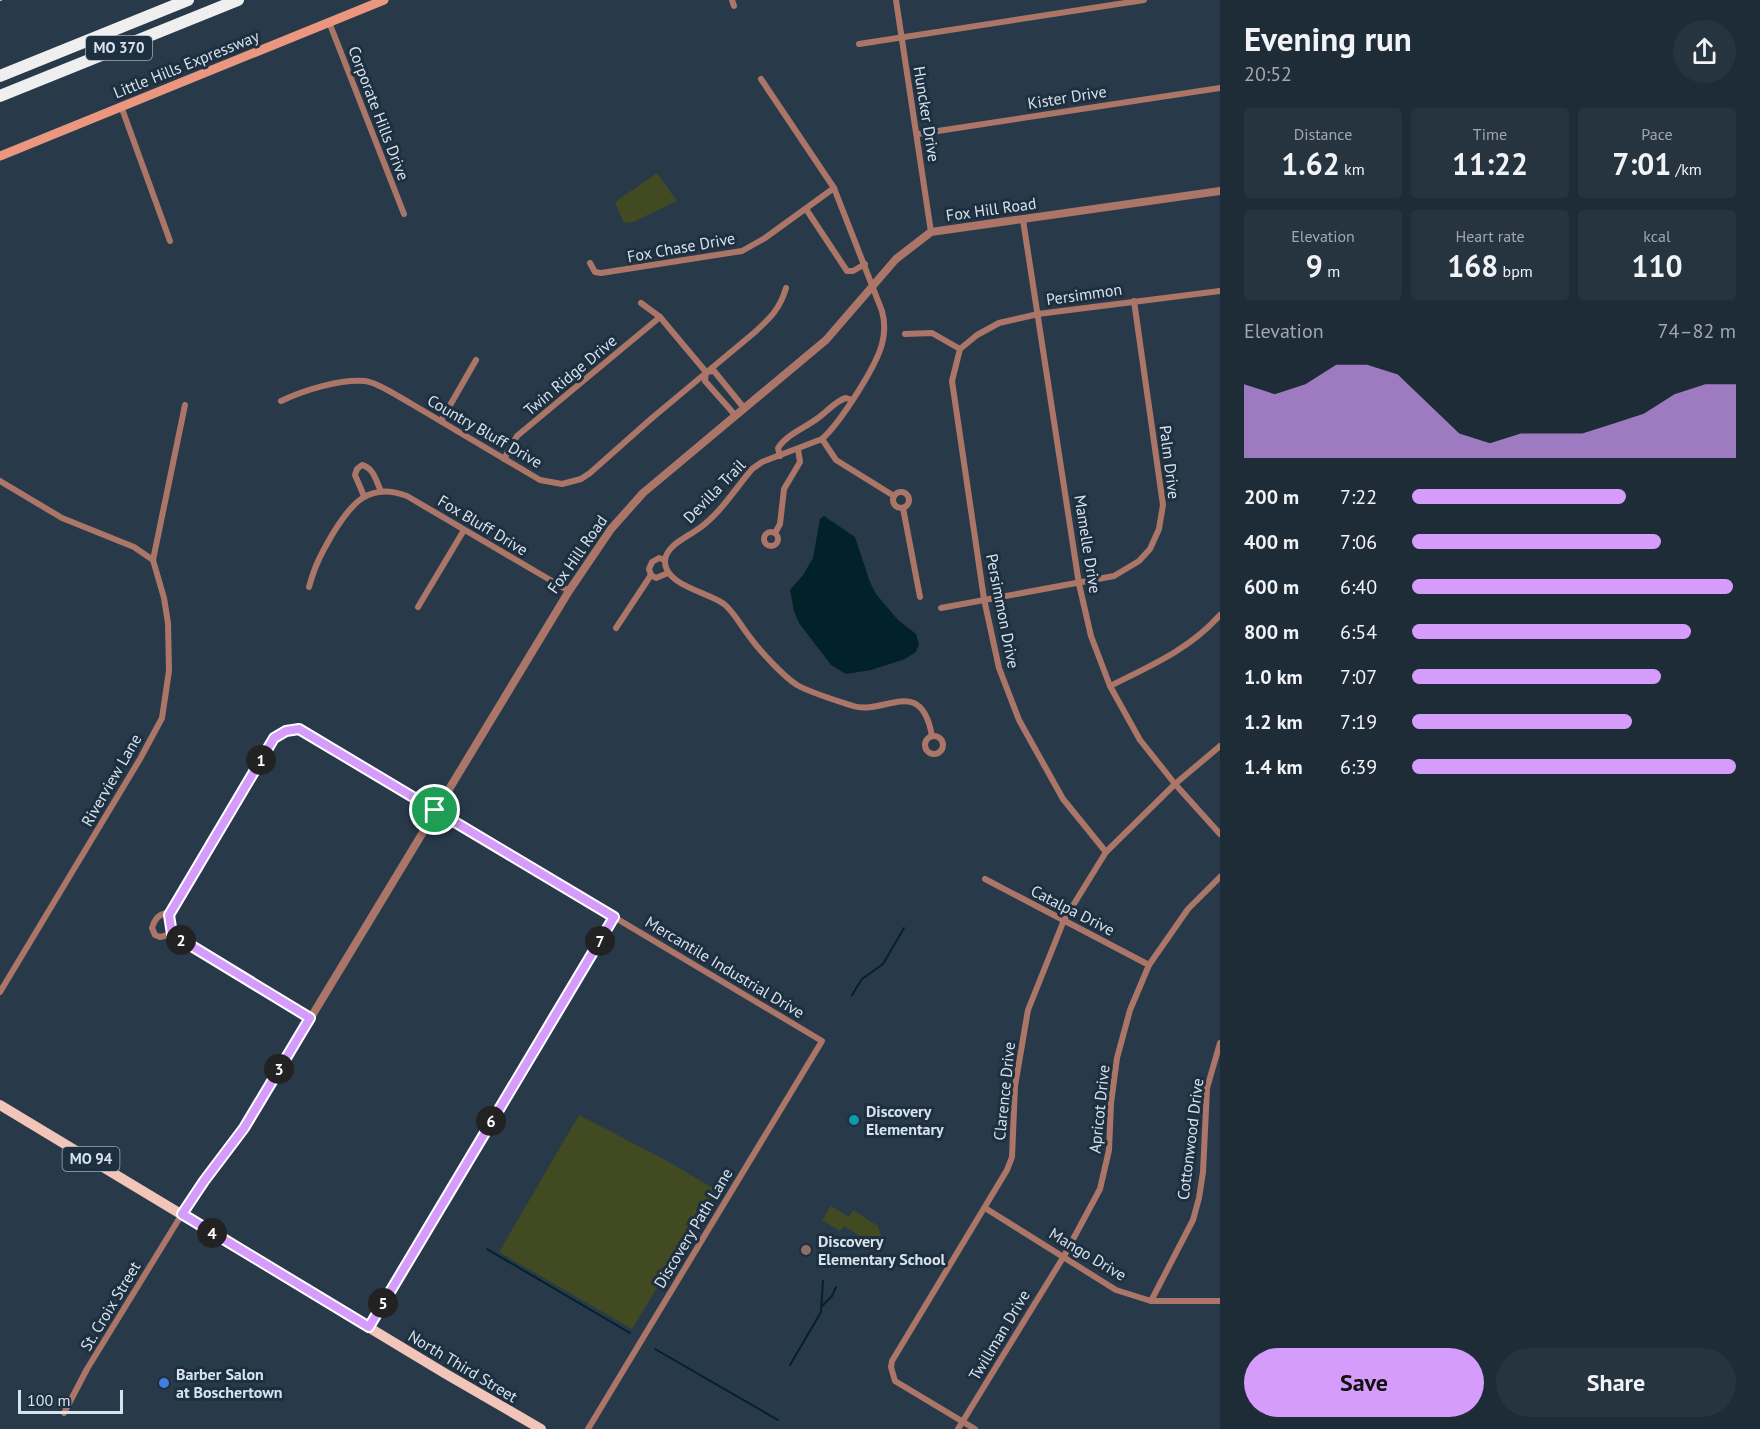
<!DOCTYPE html>
<meta charset="utf-8">
<style>
body{margin:0;font-family:"PT Sans",sans-serif;background:#263440;color:#f1f3f6;height:100vh;display:flex;flex-direction:column;font-size:22px;white-space:nowrap}
*{box-sizing:border-box;margin:0}
p{font-size:20px;color:#a1a7ae}
.icon{flex:none;width:33px;height:33px;fill:none;stroke:currentColor;stroke-width:2;stroke-linecap:round;stroke-linejoin:round}
.map{position:relative;flex:1;overflow:hidden}
.sheet{display:flex;flex-direction:column;background:#1e2c38;width:540px}
.sheet>*{flex:none}
.scale{position:absolute;left:18px;bottom:15px;width:105px;box-sizing:border-box;padding-left:6px;border:3px solid #d7e2ed;border-top:0;font-size:16px;line-height:21px;white-space:nowrap;color:#d7e2ed;-webkit-text-stroke:4px #1e2f40;paint-order:stroke}
.pin{position:absolute;display:grid;place-items:center;width:51px;height:51px;color:#fff;margin:-26px;border:3px solid #fff;border-radius:50%;box-shadow:0 2px 6px #0007}
.km{position:absolute;width:30px;height:30px;margin:-15px;border-radius:50%;background:#222;color:#fff;font-size:16px;line-height:30px;text-align:center}
.round{display:grid;place-items:center;flex:none;width:63px;height:63px;border-radius:32px;background:#263440}
.overview{display:flex;align-items:center;justify-content:space-between;height:102px;padding:0 24px}
h1{font-size:33px;font-weight:700;line-height:45px}
.metrics{display:grid;grid-template-columns:repeat(3,1fr);gap:9px;height:102px;padding:6px 24px}
.metrics div{display:grid;align-content:center;border-radius:6px;background:#263440;text-align:center}
.metrics b{font-size:30px;font-weight:700}
.metrics small{font-size:16px;font-weight:400}
.metrics p{font-size:16px}
.chart{height:168px;padding:12px 24px}
.chart p{display:flex;justify-content:space-between}
.chart svg{width:100%;height:108px;margin-top:6px;fill:#d59cfb;opacity:.7}
.button{display:flex;gap:12px;margin-top:auto;padding:12px 24px}
.button a{flex:1;height:69px;border-radius:36px;background:#d59cfb;color:#111;font-size:24px;font-weight:700;line-height:69px;text-align:center}
.button a+a{background:#263440;color:#f1f3f6}
ul{padding:0 24px;list-style:none;font-size:20px}
li{display:grid;grid-template-columns:96px 72px 1fr;align-items:center;height:45px}
li i{height:15px;border-radius:8px;background:#d59cfb}
main{display:flex;flex:1;min-height:0}
.map>svg:first-child{display:block}
.green{fill:#414a21}
.water{fill:#012228}
.lines{fill:none;stroke-linecap:round;stroke-linejoin:round}
.stream{stroke:#012228;stroke-width:2}
.minor{stroke:#ab7667;stroke-width:6}
.tertiary{stroke:#ab7667;stroke-width:8}
.secondary{stroke:#eb977f;stroke-width:9}
.primary{stroke:#f2c5b9;stroke-width:10}
.motorway{stroke:#efefef;stroke-width:12}
.rail{stroke:#bfcbd6;stroke-width:2}
.route-casing{stroke:#fff;stroke-width:12}
.route{stroke:#d59cfb;stroke-width:8}
.culture-dot{fill:#0f9aa8;stroke:#1e2f40;stroke-width:2}
.education-dot{fill:#8d6e63;stroke:#1e2f40;stroke-width:2}
.shop-dot{fill:#3f7fe0;stroke:#1e2f40;stroke-width:2}
.labels{text-anchor:middle;stroke-width:6;stroke-linejoin:round;paint-order:stroke}
.shield{fill:#1e2f40;stroke:#a0acb9;stroke-width:1.5}
.shield-label{font-size:15px;font-weight:bold;fill:#d7e2ed}
.street-label{font-size:16px;fill:#d7e2ed;stroke:#1e2f40}
.poi-label{font-size:16px;font-weight:bold;fill:#d7e2ed;stroke:#1e2f40;text-anchor:start}
</style>
<main>
<div class="map">
<svg width="1220" height="1429" viewBox="0 0 1220 1429">
<rect width="100%" height="100%" fill="#283a4a"/>
<g class="green">
<path d="M657 173 677 201 633 222 624 223 615 202Z"/>
<path d="M579 1115 669 1162 716 1190 632 1329 499 1252Z"/>
<path d="M831 1206 849 1217 853 1210 878 1226 882 1239C866 1243 857 1234 844 1226L840 1231 822 1220Z"/>
</g>
<path class="water" d="M824 516 855 537 870 582 876 594 898 620 916 634 919 644 916 652 905 659 871 670 846 674 831 665 799 623 794 611 790 590 803 575 813 558 820 519Z"/>
<g class="lines">
<g class="stream">
<path d="M852 995 862 979 883 964 904 928"/>
<path d="M487 1249 630 1333"/>
<path d="M822 1306 832 1296 836 1287"/>
<path d="M655 1349 778 1420"/>
<path d="M790 1365 821 1312 823 1281"/>
</g>
<g class="minor">
<path d="M732 0 734 6"/>
<path d="M896 0 931 232"/>
<path d="M329 22 404 214"/>
<path d="M859 44 1144 0"/>
<path d="M761 79 834 188 882 311C885 322 885 333 882 344 876 367 840 423 822 439L762 462 752 469C736 488 721 512 701 527 690 536 667 544 665 560 663 585 708 592 724 604 734 612 741 626 749 636 759 650 783 676 797 685 811 693 838 701 853 706 884 716 921 674 932 736"/>
<path d="M121 106 170 241"/>
<path d="M918 134 1220 88"/>
<path d="M806 209 847 271H853L865 264"/>
<path d="M1023 220 1079 584 1091 636 1110 686 1140 740 1175 784 1220 834"/>
<path d="M590 263 595 272 601 273 742 251 765 238 834 188"/>
<path d="M641 303 660 317 706 372"/>
<path d="M905 334 932 333 960 349"/>
<path d="M960 349 952 381 984 599 999 668 1019 720 1063 799 1106 852"/>
<path d="M960 349 977 335 999 323 1038 314 1220 291"/>
<path d="M281 401C304 390 340 379 365 381 377 382 399 397 410 403 453 428 496 454 540 480L562 484 581 479 590 473 652 418 755 332C770 318 780 309 786 288"/>
<path d="M735 415 705 381 706 372 714 371 744 408"/>
<path d="M441 421 476 360"/>
<path d="M822 439 836 460 894 496"/>
<path d="M780 456 778 448C787 434 805 428 818 418 827 412 835 401 846 398L852 400"/>
<path d="M504 459 517 436 660 317"/>
<path d="M0 481 62 518 134 547 153 560"/>
<circle cx="901" cy="500" r="8"/>
<path d="M364 496 355 475 357 469 362 465C374 468 376 481 381 491"/>
<path d="M903 508 920 597"/>
<circle cx="771" cy="539" r="7"/>
<path d="M775 533 780 524 784 489 800 462 798 449"/>
<path d="M665 560 659 558 652 562 649 569 651 575 656 578 668 573"/>
<path d="M309 587C315 565 321 554 332 535 350 505 368 481 407 496L569 591"/>
<path d="M418 607 464 530"/>
<path d="M941 608 1114 576 1139 561 1150 549 1159 529 1163 505 1134 301"/>
<path d="M616 628 651 575"/>
<path d="M1110 686C1150 666 1190 649 1220 615"/>
<circle cx="934" cy="745" r="9"/>
<path d="M985 879 1149 965"/>
<path d="M170 912C159 914 155 918 152 928L155 935 160 937 172 934"/>
<path d="M0 992 140 759 162 718 169 671 168 623 164 598 153 560 185 405"/>
<path d="M310 1018 172 934 169 915 274 738 286 731 299 729 822 1041 588 1429"/>
<path d="M985 1208 1116 1290 1151 1301H1220"/>
<path d="M1151 1301 1193 1220 1199 1198 1203 1172 1207 1088 1220 1043"/>
<path d="M369 1327 614 917"/>
<path d="M64 1413 87 1369 182 1214"/>
<path d="M958 1429 1064 1256 1100 1189 1109 1150 1111 1103 1117 1058 1130 1010 1149 965 1188 909 1220 877"/>
<path d="M975 1429 895 1381 891 1367 892 1361 1007 1170 1012 1157 1015 1086 1028 1010 1064 920 1106 852 1175 784 1220 746"/>
</g>
<path class="tertiary" d="M182 1214 204 1181 244 1128 569 591 611 529 643 493 826 340 896 259 931 232 1220 191"/>
<path class="secondary" d="M0 156 384 0"/>
<path class="primary" d="M0 1105 446 1374 541 1429"/>
<g class="motorway">
<path d="M0 76 188 0"/>
<path d="M0 96 238 0"/>
</g>
<path class="rail" d="M0 0H1"/>
</g>
<g class="lines">
<g class="route-casing">
<path id="route" d="M299 729 614 917 369 1327 182 1214 204 1181 244 1128 310 1018 172 934 169 915 274 738 286 731Z"/>
</g>
<use href="#route" class="route"/>
</g>
<circle class="culture-dot" cx="854" cy="1120" r="6"/>
<circle class="education-dot" cx="806" cy="1250" r="6"/>
<circle class="shop-dot" cx="164" cy="1383" r="6"/>
<g class="labels">
<g class="shield">
<rect x="86" y="36" width="66" height="24" rx="4.5"/>
<rect x="62.5" y="1147" width="57" height="24" rx="4.5"/>
</g>
<g class="shield-label">
<text x="119" y="53">MO 370</text>
<text x="91" y="1164">MO 94</text>
</g>
<g class="street-label">
<text transform="translate(186 64) rotate(-22)" y="6">Little Hills Expressway</text>
<text transform="translate(1067 97) rotate(-9)" y="6">Kister Drive</text>
<text transform="translate(379 113) rotate(69)" y="6">Corporate Hills Drive</text>
<text transform="translate(927 114) rotate(81)" y="6">Huncker Drive</text>
<text transform="translate(991 209) rotate(-8)" y="6">Fox Hill Road</text>
<text transform="translate(681 247) rotate(-10)" y="6">Fox Chase Drive</text>
<text transform="translate(1084 294) rotate(-8)" y="6">Persimmon</text>
<text transform="translate(570 375) rotate(-40)" y="6">Twin Ridge Drive</text>
<text transform="translate(485 431) rotate(30)" y="6">Country Bluff Drive</text>
<text transform="translate(1170 462) rotate(83)" y="6">Palm Drive</text>
<text transform="translate(714 491) rotate(-46)" y="6">Devilla Trail</text>
<text transform="translate(483 525) rotate(31)" y="6">Fox Bluff Drive</text>
<text transform="translate(1088 544) rotate(81)" y="6">Mamelle Drive</text>
<text transform="translate(577 554) rotate(-55)" y="6">Fox Hill Road</text>
<text transform="translate(1003 611) rotate(79)" y="6">Persimmon Drive</text>
<text transform="translate(111 780) rotate(-60)" y="6">Riverview Lane</text>
<text transform="translate(1073 910) rotate(27)" y="6">Catalpa Drive</text>
<text transform="translate(725 967) rotate(31)" y="6">Mercantile Industrial Drive</text>
<text transform="translate(1004 1091) rotate(-84)" y="6">Clarence Drive</text>
<text transform="translate(1099 1109) rotate(-84)" y="6">Apricot Drive</text>
<text transform="translate(1190 1139) rotate(-83)" y="6">Cottonwood Drive</text>
<text transform="translate(693 1228) rotate(-59)" y="6">Discovery Path Lane</text>
<text transform="translate(1088 1254) rotate(31)" y="6">Mango Drive</text>
<text transform="translate(110 1306) rotate(-59)" y="6">St. Croix Street</text>
<text transform="translate(999 1335) rotate(-59)" y="6">Twillman Drive</text>
<text transform="translate(463 1366) rotate(31)" y="6">North Third Street</text>
</g>
<g class="poi-label">
<text x="866" y="1117">Discovery<tspan x="866" dy="18">Elementary</tspan></text>
<text x="818" y="1247">Discovery<tspan x="818" dy="18">Elementary School</tspan></text>
<text x="176" y="1380">Barber Salon<tspan x="176" dy="18">at Boschertown</tspan></text>
</g>
</g>
</svg>
<div class="scale">100 m</div>
<div class="pin" style="left:435px;top:810px;background:#1e9e55"><svg class="icon" aria-label="arrive" viewBox="0 0 24 24"><path d="M6 21V4h12l-3 4 3 4H6"/></svg></div>
<b class="km" style="left:261px;top:760px">1</b>
<b class="km" style="left:181px;top:940px">2</b>
<b class="km" style="left:279px;top:1069px">3</b>
<b class="km" style="left:212px;top:1233px">4</b>
<b class="km" style="left:383px;top:1303px">5</b>
<b class="km" style="left:491px;top:1121px">6</b>
<b class="km" style="left:600px;top:941px">7</b>
</div>
<section class="sheet">
<div class="overview"><div><h1>Evening run</h1><p>20:52</p></div><a class="round"><svg class="icon" aria-label="share" viewBox="0 0 24 24"><path d="M12 15V3M7 8l5-5 5 5M5 13v7h14v-7"/></svg></a></div>
<div class="metrics">
<div><p>Distance</p><b>1.62<small> km</small></b></div>
<div><p>Time</p><b>11:22</b></div>
<div><p>Pace</p><b>7:01<small> /km</small></b></div>
</div>
<div class="metrics">
<div><p>Elevation</p><b>9<small> m</small></b></div>
<div><p>Heart rate</p><b>168<small> bpm</small></b></div>
<div><p>kcal</p><b>110</b></div>
</div>
<div class="chart"><p><span>Elevation</span>74–82 m</p>
<svg viewBox="0 0 160 44" preserveAspectRatio="none"><path d="M0 44V14L10 18L20 14L30 6L40 6L50 10L60 22L70 34L80 38L90 34L100 34L110 34L120 30L130 26L140 18L150 14L160 14V44z"/></svg>
</div>
<ul>
<li><b>200 m</b>7:22<i style="width:66%"></i></li>
<li><b>400 m</b>7:06<i style="width:77%"></i></li>
<li><b>600 m</b>6:40<i style="width:99%"></i></li>
<li><b>800 m</b>6:54<i style="width:86%"></i></li>
<li><b>1.0 km</b>7:07<i style="width:77%"></i></li>
<li><b>1.2 km</b>7:19<i style="width:68%"></i></li>
<li><b>1.4 km</b>6:39<i style="width:100%"></i></li>
</ul>
<div class="button"><a>Save</a><a>Share</a></div>
</section>
</main>
